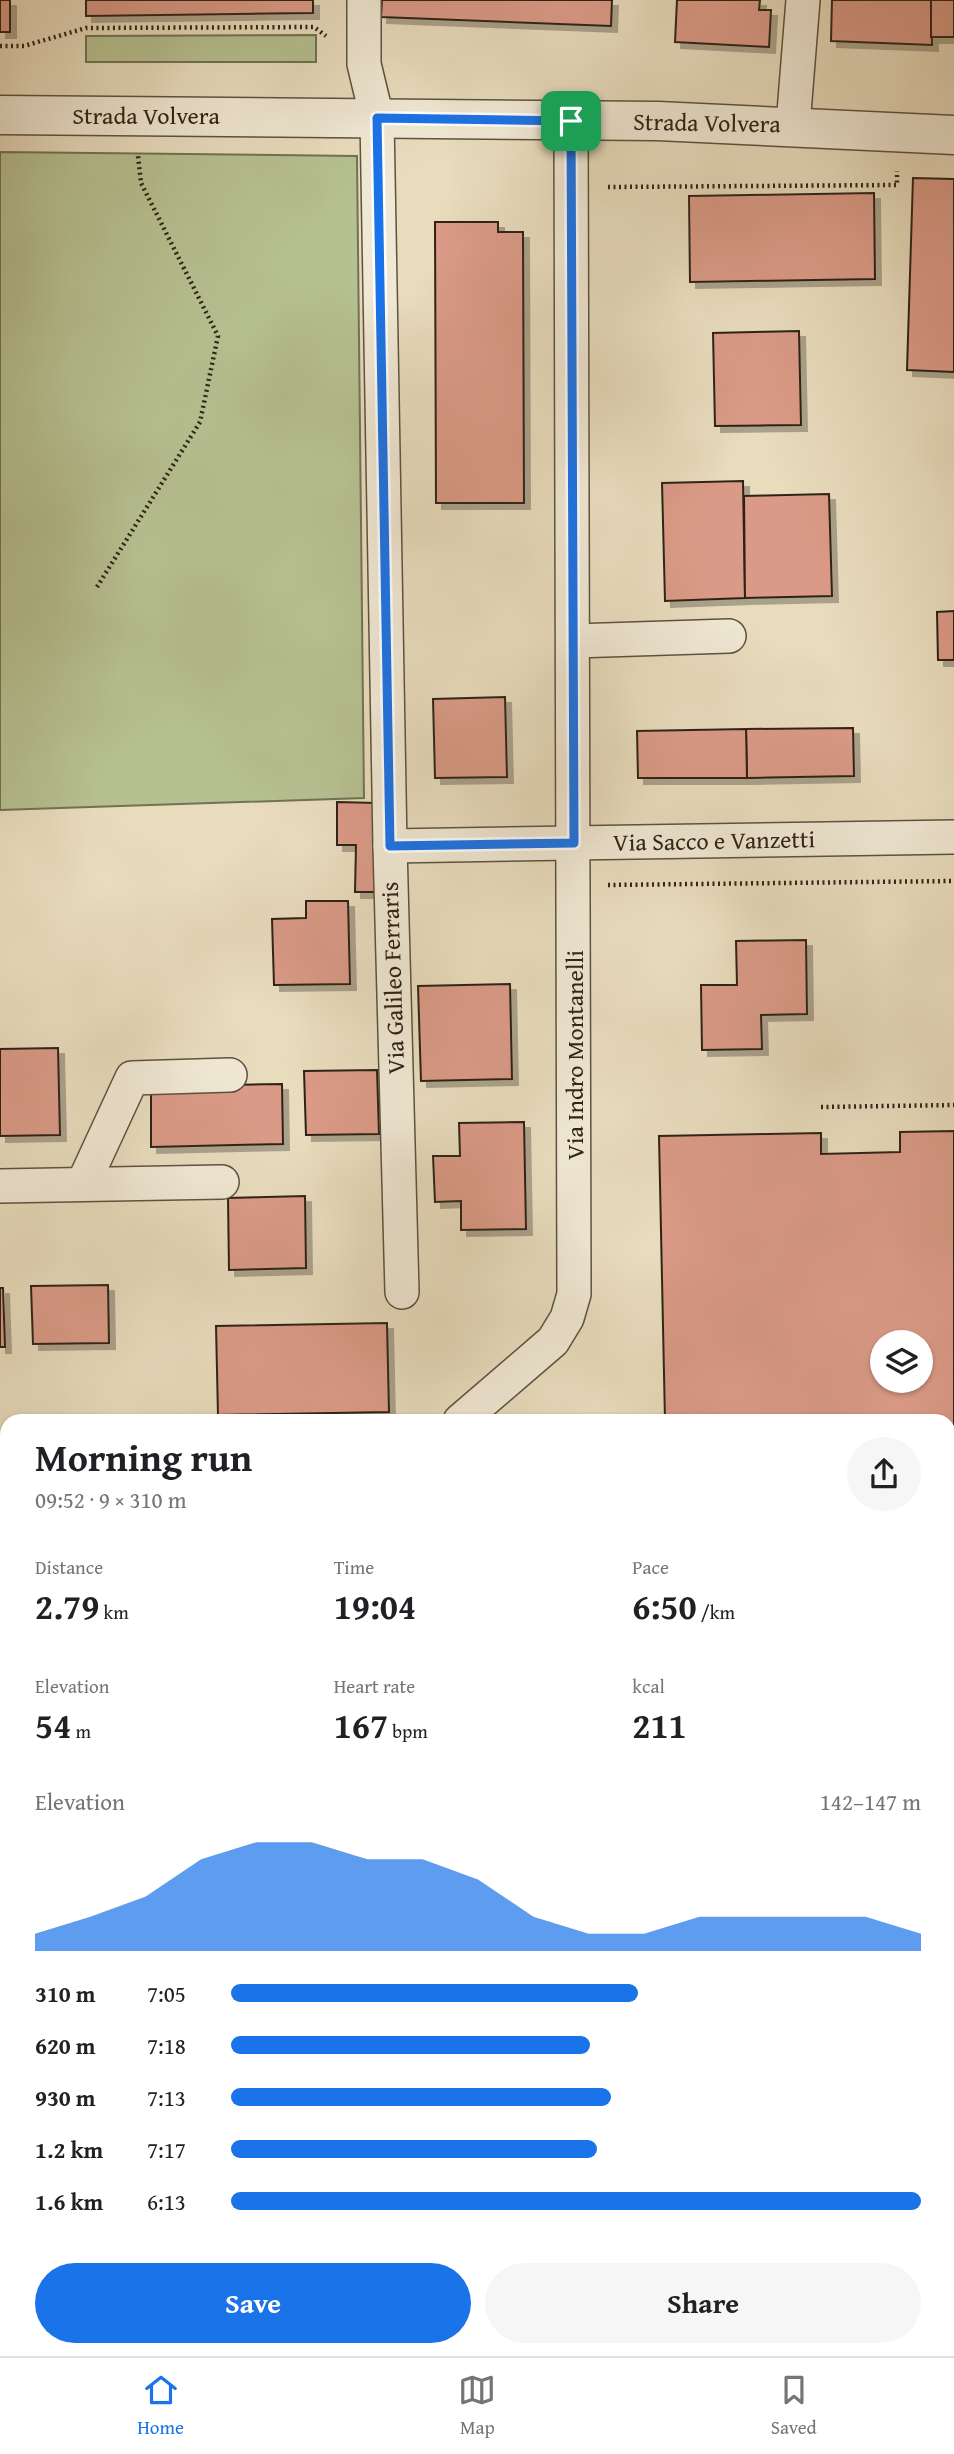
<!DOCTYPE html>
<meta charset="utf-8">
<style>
body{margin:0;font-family:"Gentium Book Plus",serif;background:#f6f6f6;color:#202124;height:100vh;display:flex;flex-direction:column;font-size:26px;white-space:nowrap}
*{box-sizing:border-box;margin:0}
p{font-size:23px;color:#757577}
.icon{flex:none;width:38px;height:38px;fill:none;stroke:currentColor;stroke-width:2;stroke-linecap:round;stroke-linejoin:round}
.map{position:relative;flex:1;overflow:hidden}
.drawer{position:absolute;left:0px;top:1414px;width:956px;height:943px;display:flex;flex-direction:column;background:#fff;border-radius:21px 21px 0 0;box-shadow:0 2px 5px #0004}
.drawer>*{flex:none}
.buttons{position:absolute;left:870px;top:1330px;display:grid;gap:14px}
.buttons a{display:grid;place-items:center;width:63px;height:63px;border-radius:50%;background:#fff;box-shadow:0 2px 5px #0004;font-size:35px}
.pin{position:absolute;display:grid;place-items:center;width:60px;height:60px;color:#fff;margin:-30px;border-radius:14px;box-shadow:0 4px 10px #0006}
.round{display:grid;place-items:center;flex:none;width:74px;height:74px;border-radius:37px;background:#f6f6f6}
.headline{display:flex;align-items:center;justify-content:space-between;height:119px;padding:0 35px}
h1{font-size:38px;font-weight:700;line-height:52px}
.figures{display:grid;grid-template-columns:repeat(3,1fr);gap:10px;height:119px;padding:7px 35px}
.figures div{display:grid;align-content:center}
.figures b{font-size:35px;font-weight:700}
.figures small{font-size:19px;font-weight:400}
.figures p{font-size:19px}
.chart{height:196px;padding:14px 35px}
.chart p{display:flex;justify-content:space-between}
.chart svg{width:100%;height:126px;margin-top:7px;fill:#1a73e8;opacity:.7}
.button{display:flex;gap:14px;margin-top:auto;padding:14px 35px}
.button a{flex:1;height:80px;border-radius:42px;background:#1a73e8;color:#fff;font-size:28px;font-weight:700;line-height:80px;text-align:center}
.button a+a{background:#f6f6f6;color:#202124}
ul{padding:0 35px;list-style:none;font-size:23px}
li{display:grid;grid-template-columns:112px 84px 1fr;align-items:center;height:52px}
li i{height:18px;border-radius:9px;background:#1a73e8}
.dock{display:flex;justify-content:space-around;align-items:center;height:98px;border-top:2px solid #e0e0e0;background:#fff;font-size:19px;color:#757577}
.dock a{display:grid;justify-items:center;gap:4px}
.dock .selected{color:#1a73e8}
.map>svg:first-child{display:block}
.green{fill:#b6c091;stroke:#727254;stroke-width:2}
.building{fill:#da9a87;stroke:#2f2417;stroke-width:2;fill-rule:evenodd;filter:url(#shadow)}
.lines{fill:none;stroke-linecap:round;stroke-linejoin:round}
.minor-casing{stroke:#5d5240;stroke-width:36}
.tertiary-casing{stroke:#5d5240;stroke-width:41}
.path{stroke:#2f2417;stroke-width:4.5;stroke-dasharray:2 3.5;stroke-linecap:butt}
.minor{stroke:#f0e8d4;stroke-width:33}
.tertiary{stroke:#f0e8d4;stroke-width:38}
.route-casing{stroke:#fff;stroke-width:14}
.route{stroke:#1a73e8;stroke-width:9}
.labels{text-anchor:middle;stroke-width:5;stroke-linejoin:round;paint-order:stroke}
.street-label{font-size:24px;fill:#2f2417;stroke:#f0e8d4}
</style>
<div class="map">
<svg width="954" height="2356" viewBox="0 0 954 2356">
<defs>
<filter id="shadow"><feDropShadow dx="6" dy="6" stdDeviation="0" flood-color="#0004"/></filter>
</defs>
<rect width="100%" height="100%" fill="#e8dcbd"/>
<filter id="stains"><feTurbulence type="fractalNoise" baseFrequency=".00286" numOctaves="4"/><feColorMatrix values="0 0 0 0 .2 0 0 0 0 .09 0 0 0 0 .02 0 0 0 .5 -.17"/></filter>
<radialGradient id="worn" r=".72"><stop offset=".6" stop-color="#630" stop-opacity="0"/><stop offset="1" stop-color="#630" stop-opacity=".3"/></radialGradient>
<g class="green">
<path d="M316 35V62H86V36Z"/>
<path d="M0 152 357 156 364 798 0 810Z"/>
</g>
<g class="building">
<rect x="0" y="0" width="10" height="32"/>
<path d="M86 0H313V13L86 16Z"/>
<path d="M382 0H612L611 26 381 17Z"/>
<path d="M677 0H760L759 10H771L769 47 675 42Z"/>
<path d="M832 0H931L932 45 831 41Z"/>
<rect x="931" y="0" width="23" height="37"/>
<path d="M913 178 954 179V372L907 370Z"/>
<path d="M874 193 875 279 690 282 689 196Z"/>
<path d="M435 222H498V232H523L524 503H436Z"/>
<path d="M799 331 801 425 715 426 713 333Z"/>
<path d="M743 481 745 598 665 601 662 483Z"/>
<path d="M829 494 832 596 745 598 744 496Z"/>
<path d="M954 611V660H938L937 612Z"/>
<path d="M505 697 507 777 435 778 433 699Z"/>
<path d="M853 728 854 776 747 778 746 729Z"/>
<path d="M746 729 747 778H638L637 731Z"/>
<path d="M337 802 377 803 376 892H355L356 845H337Z"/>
<path d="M306 901H348L350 984 274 985 272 919 306 918Z"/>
<path d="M806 940 807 1014 761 1015 762 1049 702 1050 701 985H737L736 941Z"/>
<path d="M510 984 512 1079 421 1081 418 986Z"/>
<path d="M58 1048 60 1135 0 1136V1049Z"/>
<path d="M377 1070 379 1134 306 1135 304 1071Z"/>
<path d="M282 1084 283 1144 151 1147V1086Z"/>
<path d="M524 1122 526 1229 461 1230V1201L435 1202 433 1156H460L459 1123Z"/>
<path d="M954 1131V1435H948V1421H665L659 1136 821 1133V1154L900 1152V1132ZM882 1342H920V1381H882Z"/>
<path d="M305 1196 306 1268 229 1270 228 1198Z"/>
<path d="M108 1285 109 1343 33 1344 31 1286Z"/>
<path d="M0 1288H3L5 1347H0Z"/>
<path d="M387 1323 389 1412 218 1415 216 1326Z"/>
<rect x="948" y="1486" width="6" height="69"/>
<rect x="948" y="1741" width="6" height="78"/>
<path d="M0 1922 7 1923V2248L0 2256Z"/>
<rect x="951" y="2054" width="3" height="84"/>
<path d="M200 2350H330L329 2356H199Z"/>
<path d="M580 2350H646L640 2356H586Z"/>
<rect x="821" y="2350" width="100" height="6"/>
</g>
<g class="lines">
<g class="minor-casing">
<g id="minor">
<path d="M364 0V64L377 118 390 846 402 1292"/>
<path d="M793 125 803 0"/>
<path d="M574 641 729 636"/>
<path d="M390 846 954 837"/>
<path d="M83 1184 132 1078 230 1075"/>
<path d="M0 1186 222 1182"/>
<path d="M460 1421 553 1341 567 1318 574 1294 571 121"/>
<path d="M948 2018H954"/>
<path d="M457 2356 469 2350"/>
</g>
</g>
<g class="tertiary-casing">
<g id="tertiary">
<path d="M0 115 658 121 954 135"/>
<path d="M0 1754H7"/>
<path d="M0 1854H7"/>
<path d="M534 2350 540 2356"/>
</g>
</g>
<g class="path">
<path d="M0 46H24L86 28 314 27 326 36"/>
<path d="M608 187 897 185V171"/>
<path d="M97 587 200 422 218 336 141 183 138 156"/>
<path d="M608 885 954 881"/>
<path d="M821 1107 954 1105"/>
<path d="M948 1846H954"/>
</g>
<use href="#minor" class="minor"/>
<use href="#tertiary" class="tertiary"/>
</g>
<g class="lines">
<g class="route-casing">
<path id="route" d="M377 118 571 121 574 843 390 846Z"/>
</g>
<use href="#route" class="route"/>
</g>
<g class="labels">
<g class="street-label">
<text x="146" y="124">Strada Volvera</text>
<text transform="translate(707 123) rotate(1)" y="8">Strada Volvera</text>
<text transform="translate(714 841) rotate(-1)" y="8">Via Sacco e Vanzetti</text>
<text transform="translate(393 978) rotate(-92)" y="8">Via Galileo Ferraris</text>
<text transform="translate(575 1055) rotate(-90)" y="8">Via Indro Montanelli</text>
</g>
</g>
<rect width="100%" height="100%" filter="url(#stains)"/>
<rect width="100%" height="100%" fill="url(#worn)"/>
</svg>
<div class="buttons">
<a><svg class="icon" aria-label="layers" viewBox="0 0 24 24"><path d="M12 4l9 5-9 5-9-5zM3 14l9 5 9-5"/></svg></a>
</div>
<div class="pin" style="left:571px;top:121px;background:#1e9e55"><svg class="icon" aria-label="arrive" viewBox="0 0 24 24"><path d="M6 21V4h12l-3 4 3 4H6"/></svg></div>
<section class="drawer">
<div class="headline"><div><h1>Morning run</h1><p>09:52 · 9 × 310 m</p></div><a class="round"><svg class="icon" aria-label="share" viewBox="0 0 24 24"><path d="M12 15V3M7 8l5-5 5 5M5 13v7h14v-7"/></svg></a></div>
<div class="figures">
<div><p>Distance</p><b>2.79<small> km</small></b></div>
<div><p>Time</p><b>19:04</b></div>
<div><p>Pace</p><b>6:50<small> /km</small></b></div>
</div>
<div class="figures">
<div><p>Elevation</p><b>54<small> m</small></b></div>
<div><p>Heart rate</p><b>167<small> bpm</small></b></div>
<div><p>kcal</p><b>211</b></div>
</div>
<div class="chart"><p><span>Elevation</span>142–147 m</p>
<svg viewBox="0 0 160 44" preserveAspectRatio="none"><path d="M0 44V38L10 32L20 25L30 12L40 6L50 6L60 12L70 12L80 19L90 32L100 38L110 38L120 32L130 32L140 32L150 32L160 38V44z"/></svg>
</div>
<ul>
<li><b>310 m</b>7:05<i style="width:59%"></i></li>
<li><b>620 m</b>7:18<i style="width:52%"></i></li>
<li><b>930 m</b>7:13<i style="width:55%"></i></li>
<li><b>1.2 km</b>7:17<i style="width:53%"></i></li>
<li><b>1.6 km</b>6:13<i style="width:100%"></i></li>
</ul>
<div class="button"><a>Save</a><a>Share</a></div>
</section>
</div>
<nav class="dock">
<a class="selected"><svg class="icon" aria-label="home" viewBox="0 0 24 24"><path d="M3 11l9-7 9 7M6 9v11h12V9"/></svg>Home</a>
<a><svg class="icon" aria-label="map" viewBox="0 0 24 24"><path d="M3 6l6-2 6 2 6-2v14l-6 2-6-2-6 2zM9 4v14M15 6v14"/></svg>Map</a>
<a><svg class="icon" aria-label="saved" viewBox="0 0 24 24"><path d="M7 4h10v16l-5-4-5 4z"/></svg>Saved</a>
</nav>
